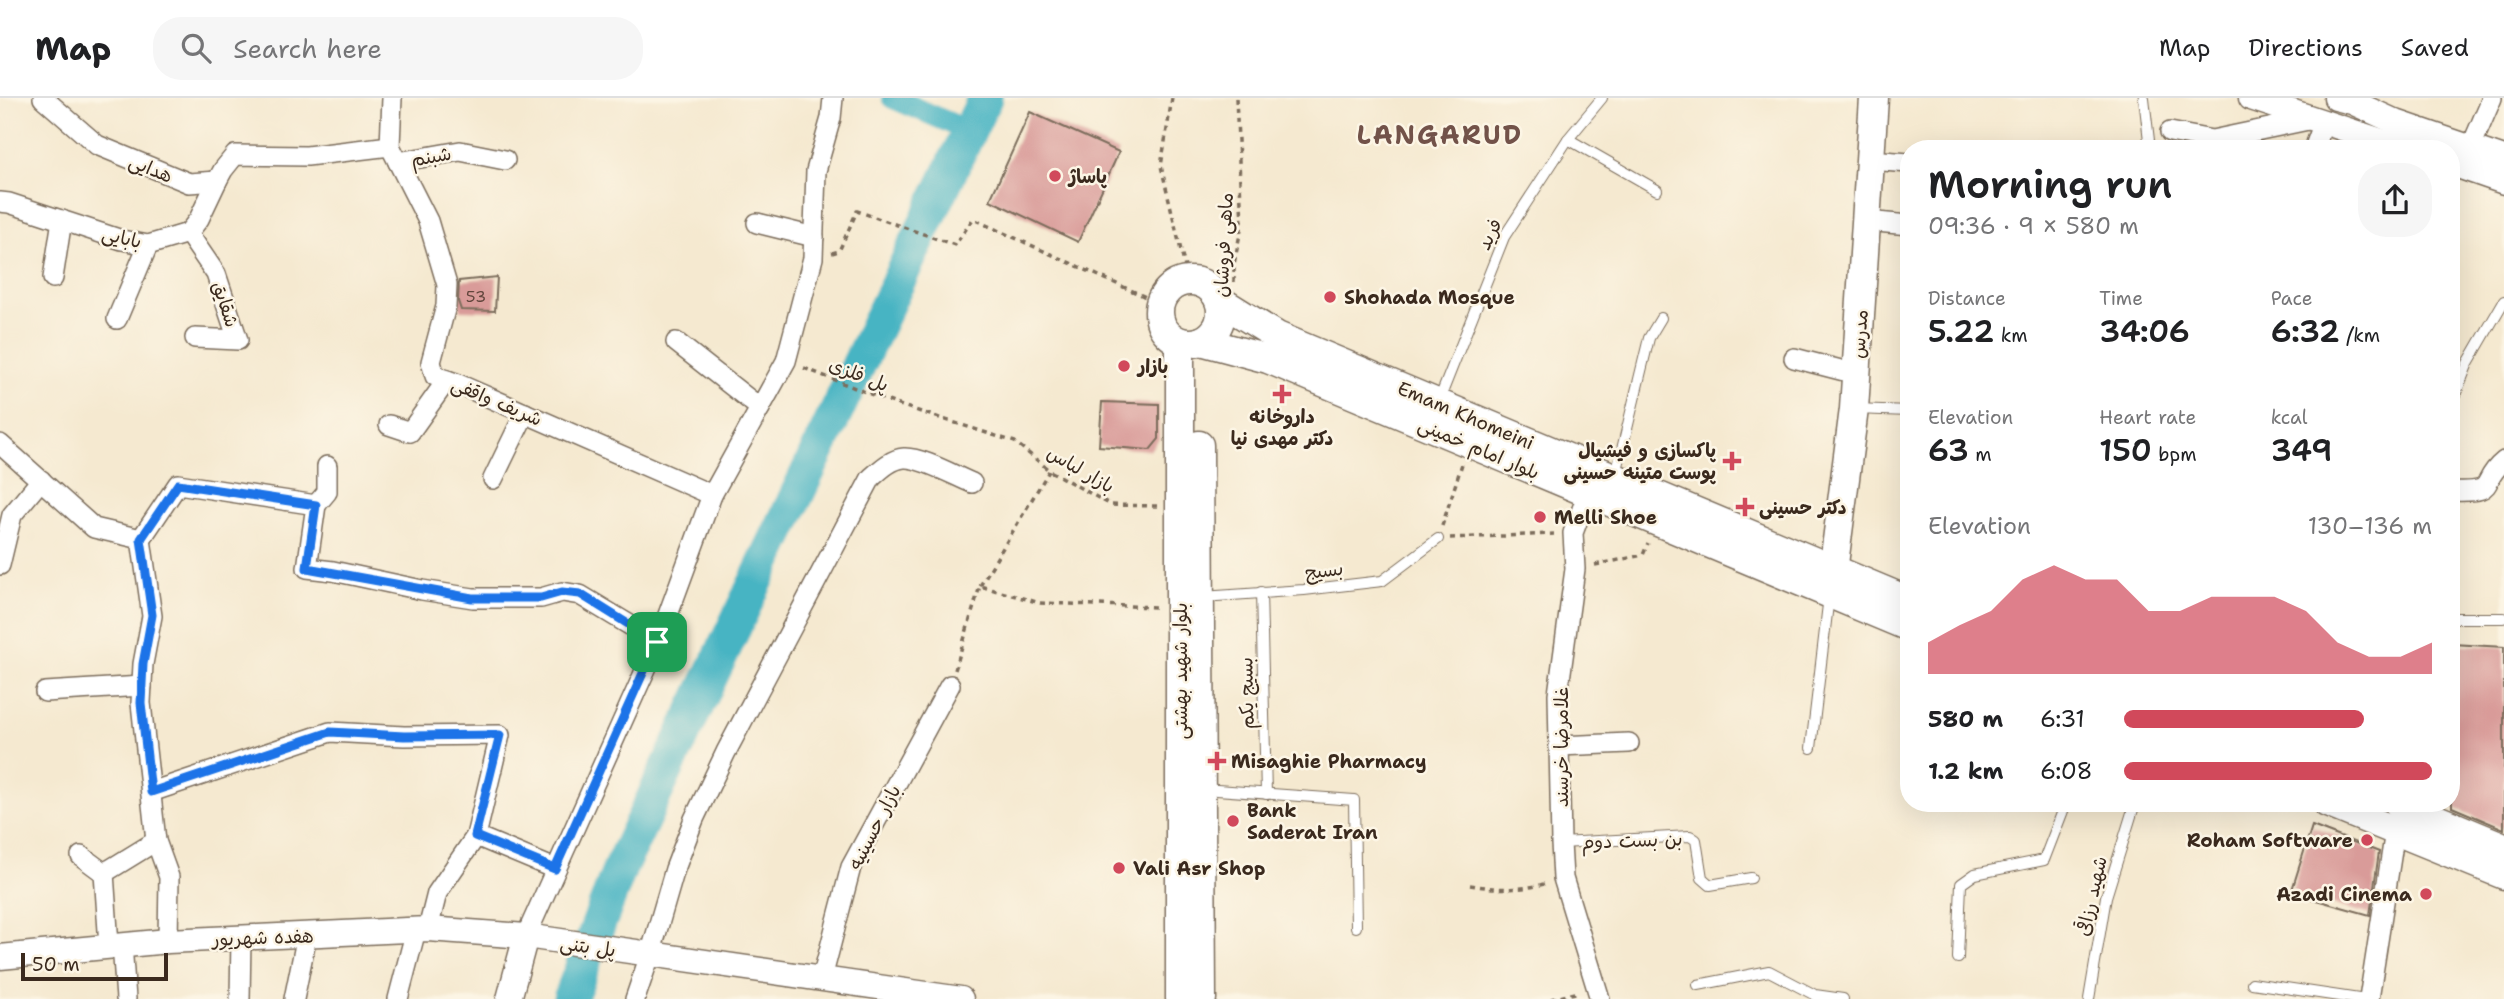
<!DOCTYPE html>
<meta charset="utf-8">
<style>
body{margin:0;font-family:"Shantell Sans","Playpen Sans Arabic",sans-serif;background:#f6f6f6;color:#202124;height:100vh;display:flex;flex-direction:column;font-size:26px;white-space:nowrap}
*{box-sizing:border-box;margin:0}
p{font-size:23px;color:#757577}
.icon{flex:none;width:38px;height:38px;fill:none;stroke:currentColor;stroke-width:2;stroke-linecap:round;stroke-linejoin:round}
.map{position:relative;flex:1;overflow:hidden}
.panel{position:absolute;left:1900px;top:42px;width:560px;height:672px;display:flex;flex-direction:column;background:#fff;border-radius:28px;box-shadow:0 7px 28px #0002}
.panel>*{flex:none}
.scale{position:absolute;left:21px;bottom:18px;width:147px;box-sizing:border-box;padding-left:7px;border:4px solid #3b2a1e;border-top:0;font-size:19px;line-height:24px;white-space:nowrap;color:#3b2a1e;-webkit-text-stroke:5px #fcf5e5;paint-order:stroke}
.pin{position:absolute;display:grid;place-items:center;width:60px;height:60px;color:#fff;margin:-30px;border-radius:14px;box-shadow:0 4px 10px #0006}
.round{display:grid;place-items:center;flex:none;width:74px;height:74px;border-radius:28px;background:#f6f6f6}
.overview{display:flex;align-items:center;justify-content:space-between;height:119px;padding:0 28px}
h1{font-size:38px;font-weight:600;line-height:52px}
.metrics{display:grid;grid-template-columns:repeat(3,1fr);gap:10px;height:119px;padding:7px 28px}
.metrics div{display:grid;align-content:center}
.metrics b{font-size:30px;font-weight:600}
.metrics small{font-size:19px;font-weight:400}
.metrics p{font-size:19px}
.chart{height:196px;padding:14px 28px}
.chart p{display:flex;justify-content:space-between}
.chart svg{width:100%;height:126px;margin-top:7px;fill:#d1495b;opacity:.7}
ul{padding:0 28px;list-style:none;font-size:23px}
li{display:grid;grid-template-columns:112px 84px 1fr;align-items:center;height:52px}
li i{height:18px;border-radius:9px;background:#d1495b}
header{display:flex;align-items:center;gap:42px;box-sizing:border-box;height:98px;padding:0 35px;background:#fff;border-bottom:2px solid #e0e0e0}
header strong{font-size:33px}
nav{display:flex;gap:38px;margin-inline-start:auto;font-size:24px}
.search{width:490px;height:63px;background:#f6f6f6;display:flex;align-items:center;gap:18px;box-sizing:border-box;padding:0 24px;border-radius:28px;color:#757577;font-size:26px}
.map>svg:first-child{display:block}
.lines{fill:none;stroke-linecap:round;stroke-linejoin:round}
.canal{stroke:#47b4c3;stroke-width:21}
.river{stroke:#47b4c3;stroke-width:35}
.building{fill:#d99b99}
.service-casing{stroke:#7c6d5c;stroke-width:12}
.minor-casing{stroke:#7c6d5c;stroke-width:22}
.tertiary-casing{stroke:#7c6d5c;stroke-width:27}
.secondary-casing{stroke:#7c6d5c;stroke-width:31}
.path{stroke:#7c6d5c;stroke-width:3.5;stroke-dasharray:5 5;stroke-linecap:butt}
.service{stroke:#fff;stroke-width:10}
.minor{stroke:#fff;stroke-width:19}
.tertiary{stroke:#fff;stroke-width:24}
.secondary{stroke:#fff;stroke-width:28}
.route-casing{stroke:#fff;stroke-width:14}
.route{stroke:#1a73e8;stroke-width:9}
.poi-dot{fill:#d1495b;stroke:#fcf5e5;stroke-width:2.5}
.labels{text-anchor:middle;stroke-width:5;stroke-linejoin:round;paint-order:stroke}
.number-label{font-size:16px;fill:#62463d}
.street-label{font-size:19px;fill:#3b2a1e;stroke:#fcf5e5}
.poi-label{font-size:19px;font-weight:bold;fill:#3b2a1e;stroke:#fcf5e5;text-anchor:start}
.district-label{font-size:26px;font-weight:bold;letter-spacing:2px;fill:#725249;stroke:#fcf5e5}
</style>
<header>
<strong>Map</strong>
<div class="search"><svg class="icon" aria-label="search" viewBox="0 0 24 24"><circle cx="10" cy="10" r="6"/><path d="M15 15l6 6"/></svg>Search here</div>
<nav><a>Map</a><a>Directions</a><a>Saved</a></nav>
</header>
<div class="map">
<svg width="2504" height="901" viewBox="0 0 2504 901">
<rect width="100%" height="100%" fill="#fcf5e5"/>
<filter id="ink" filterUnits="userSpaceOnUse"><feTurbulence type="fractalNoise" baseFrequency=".0143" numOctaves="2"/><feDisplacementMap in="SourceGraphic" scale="14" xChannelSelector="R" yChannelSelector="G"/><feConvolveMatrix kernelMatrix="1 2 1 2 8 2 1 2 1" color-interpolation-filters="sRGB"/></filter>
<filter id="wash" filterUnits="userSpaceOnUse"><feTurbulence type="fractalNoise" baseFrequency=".00686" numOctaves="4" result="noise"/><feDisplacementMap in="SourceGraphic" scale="28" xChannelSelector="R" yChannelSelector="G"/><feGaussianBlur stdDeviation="1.57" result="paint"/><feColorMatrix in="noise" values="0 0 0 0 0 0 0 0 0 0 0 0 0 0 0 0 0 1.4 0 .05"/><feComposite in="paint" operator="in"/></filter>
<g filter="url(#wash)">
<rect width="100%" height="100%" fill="#f5e9d0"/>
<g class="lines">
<path class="canal" d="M892 0 969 33"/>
<path class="river" d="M570 901 620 770 985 0"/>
</g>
<g id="blocks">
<g class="building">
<path d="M1030 14 1119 54 1078 144 990 102Z"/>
<path d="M497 179 495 213 461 212 458 203 459 183Z"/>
<path d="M1102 304 1159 306V341L1150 352 1099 348Z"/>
<path d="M2452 546 2504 549V731L2452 709Z"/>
<path d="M2312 728 2379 754 2370 817 2291 795Z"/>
</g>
</g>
</g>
<g filter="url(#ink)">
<use href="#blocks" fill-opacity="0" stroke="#7c6d5c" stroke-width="2"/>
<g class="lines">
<g class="service-casing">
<g id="service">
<path d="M2144 0 2150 51"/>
<path d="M1568 41 1657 92"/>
<path d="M1438 305 1504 139 1568 41 1602 0"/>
<path d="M2452 305 2468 265 2504 203"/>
<path d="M1855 311 1909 313"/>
<path d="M1616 376 1649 240 1661 220"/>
<path d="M1261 494 1266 696"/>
<path d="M1202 499 1304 492 1382 483 1438 441"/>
<path d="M2452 520H2504"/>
<path d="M1811 650 1829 498"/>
<path d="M1203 691 1354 702 1356 829"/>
<path d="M1561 745 1690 738 1696 742 1702 780 1710 787 1751 780"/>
<path d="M1958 860 1961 786 1975 776 2044 762 2066 705"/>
<path d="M2252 885 2359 901"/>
<path d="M1698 887 1769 873 1815 897 1843 901"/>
<path d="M2089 901 2106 799 2135 705"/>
</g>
</g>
<g class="minor-casing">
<g id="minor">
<path d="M43 0 97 47 189 85 217 83 223 72 235 57 307 58 390 48"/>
<path d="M392 0 390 48 428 123 447 187 446 208 431 264 435 278 456 285 712 397"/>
<path d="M2170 34 2212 42 2313 21"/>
<path d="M2471 49 2492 0"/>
<path d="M2314 51 2324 24"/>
<path d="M1870 62 1909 65"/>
<path d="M398 64 460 53 505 62"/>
<path d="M0 104 9 105 122 142 148 147 188 135 199 121 217 83"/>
<path d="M1866 123 1909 127"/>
<path d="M757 125 814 139"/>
<path d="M188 135 216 176 238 242 195 240"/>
<path d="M53 180 62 122"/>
<path d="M117 221 148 147"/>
<path d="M676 244 760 310"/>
<path d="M1794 260 1856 276"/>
<path d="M389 327 410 334 447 282"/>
<path d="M0 346 94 430 141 441"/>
<path d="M493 381 525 315"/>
<path d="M2452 393C2501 395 2477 385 2504 363"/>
<path d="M1588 395 1573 435 1575 471 1558 596 1561 745 1563 780 1600 901"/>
<path d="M316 407 327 394V368"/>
<path d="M141 441 178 386 316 407 307 470 333 473 422 492 473 500H541L562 494 580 497 658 544"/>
<path d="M141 441 152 518 143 566 141 605 156 743 169 779 168 843"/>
<path d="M0 467 12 417 41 382"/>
<path d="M45 594 142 588"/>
<path d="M1559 648 1629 645"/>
<path d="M151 694 330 634 404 638 500 637 476 738 437 795 428 831"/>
<path d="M476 738 555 771"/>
<path d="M81 758 104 775 109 847"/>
<path d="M104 775 156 743"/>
<path d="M526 838 658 544 712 397 786 263 813 160 816 73 831 20 833 0"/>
<path d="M122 846 126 901"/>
<path d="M822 880 851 769 950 587"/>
<path d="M240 901 241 840"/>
<path d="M294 901 307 837"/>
<path d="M398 901 416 832"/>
<path d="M635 901 650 857 675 771 694 721 726 654 871 380C880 372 891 361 904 360 921 359 955 378 972 385"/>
<path d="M2369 901 2395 733"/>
</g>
</g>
<g class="tertiary-casing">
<g id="tertiary">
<path d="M2251 0 2405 51"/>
<path d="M2336 0 2352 4 2396 24 2504 61"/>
<path d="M2452 66 2504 84"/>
<path d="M0 859 168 843 428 831 526 838 961 901"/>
<path d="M509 901 526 838"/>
</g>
</g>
<g class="secondary-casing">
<g id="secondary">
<circle cx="1190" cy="214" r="31"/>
<path d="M1219 202 1277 238 1909 503"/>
<path d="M1201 243 1268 261 1909 529"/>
<path d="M1199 347 1202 901"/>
<path d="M1831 489 1854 311 1874 0"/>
<path d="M2327 705 2504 777"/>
<path d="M2398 705 2504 749"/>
<path d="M1180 901V244"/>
</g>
</g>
<g class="path">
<path d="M1172 0 1161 68 1188 182"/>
<path d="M832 155 839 153 857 113 955 147 973 121 1159 205"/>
<path d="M1234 184V166L1242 126 1236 0"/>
<path d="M804 270 896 306 1015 344 1050 373 1111 407 1157 408"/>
<path d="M1442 428 1462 366"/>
<path d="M1450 440 1554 436"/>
<path d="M1595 467 1643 457 1648 445"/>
<path d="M980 488 1049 373"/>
<path d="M955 572 980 488 1040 505 1156 509"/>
<path d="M1470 787C1495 791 1519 793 1544 786"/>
<path d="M1551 901 1579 894"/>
</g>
<use href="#service" class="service"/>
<use href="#minor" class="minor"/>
<use href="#tertiary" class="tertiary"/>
<use href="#secondary" class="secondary"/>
</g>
</g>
<g class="lines" filter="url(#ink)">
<g class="route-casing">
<path id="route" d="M178 386 316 407 307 470 472 500H541L562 494 580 496 657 544 555 771 475 738 500 637 404 638 330 634 151 694 141 605 143 566 152 517 141 441Z"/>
</g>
<use href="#route" class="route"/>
</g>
<g class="poi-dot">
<circle cx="1055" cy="78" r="7"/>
<circle cx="1330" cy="199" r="7"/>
<circle cx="1124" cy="268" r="7"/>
<path d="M1278.5 285.5h7v7h7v7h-7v7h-7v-7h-7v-7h7z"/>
<path d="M1728.5 352.5h7v7h7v7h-7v7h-7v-7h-7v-7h7z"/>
<path d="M1741.5 398.5h7v7h7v7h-7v7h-7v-7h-7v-7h7z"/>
<circle cx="1540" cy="419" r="7"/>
<path d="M1213.5 652.5h7v7h7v7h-7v7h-7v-7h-7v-7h7z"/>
<circle cx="1233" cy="723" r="7"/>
<circle cx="2367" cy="742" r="7"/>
<circle cx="1119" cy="770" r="7"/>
<circle cx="2426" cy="796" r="7"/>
</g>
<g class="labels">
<g class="number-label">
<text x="476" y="204">53</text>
</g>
<g class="street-label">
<text transform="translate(431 58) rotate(-10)" y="7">شبنم</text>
<text transform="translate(151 70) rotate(22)" y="7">هدایی</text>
<text transform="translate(1489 136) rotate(-64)" y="7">فرید</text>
<text transform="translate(122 139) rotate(13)" y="7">بابایی</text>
<text transform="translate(1223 147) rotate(-87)" y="7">ماهی فروشان</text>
<text transform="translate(226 206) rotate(72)" y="7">شقایق</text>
<text transform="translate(1859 236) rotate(-86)" y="7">مدرس</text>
<text transform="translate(859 276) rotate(21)" y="7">پل فلزی</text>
<text transform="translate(497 303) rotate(23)" y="7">شریف واقفی</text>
<text transform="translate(1466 317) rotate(23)" y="7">Emam Khomeini</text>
<text transform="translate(1479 350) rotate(23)" y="7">بلوار امام خمینی</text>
<text transform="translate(1081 371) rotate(30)" y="7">بازار لباس</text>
<text transform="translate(1324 472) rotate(-7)" y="7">بسیج</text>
<text transform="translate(1180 573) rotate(-90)" y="7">بلوار شهید بهشتی</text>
<text transform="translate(1246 595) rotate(-91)" y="7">بسیج یکم</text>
<text transform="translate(1561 649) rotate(-90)" y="7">غلامرضا خرسند</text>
<text transform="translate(874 729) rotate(-63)" y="7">بازار حسینیه</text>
<text transform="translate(1632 742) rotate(-2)" y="7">بن بست دوم</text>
<text transform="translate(2091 798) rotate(-77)" y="7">شهید رزاقی</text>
<text transform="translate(263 839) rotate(-2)" y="7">هفده شهریور</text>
<text transform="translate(588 848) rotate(8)" y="7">پل بتنی</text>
</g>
<g class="poi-label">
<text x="1069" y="85">پاساژ</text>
<text x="1344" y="206">Shohada Mosque</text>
<text x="1138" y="275">بازار</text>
<text x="1282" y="325" text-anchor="middle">داروخانه<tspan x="1282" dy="22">دکتر مهدی نیا</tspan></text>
<text x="1716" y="359" text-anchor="end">پاکسازی و فیشیال<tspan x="1716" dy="22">پوست متینه حسینی</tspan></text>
<text x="1759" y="416">دکتر حسینی</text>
<text x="1554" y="426">Melli Shoe</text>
<text x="1231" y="670">Misaghie Pharmacy</text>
<text x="1247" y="719">Bank<tspan x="1247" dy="22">Saderat Iran</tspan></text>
<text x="2353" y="749" text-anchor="end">Roham Software</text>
<text x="1133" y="777">Vali Asr Shop</text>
<text x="2412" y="803" text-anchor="end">Azadi Cinema</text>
</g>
<g class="district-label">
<text x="1440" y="46">LANGARUD</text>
</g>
</g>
</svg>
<div class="scale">50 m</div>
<div class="pin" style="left:657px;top:544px;background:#1e9e55"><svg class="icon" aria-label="arrive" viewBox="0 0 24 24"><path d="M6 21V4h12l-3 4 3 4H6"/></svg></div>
<section class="panel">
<div class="overview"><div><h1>Morning run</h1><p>09:36 · 9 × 580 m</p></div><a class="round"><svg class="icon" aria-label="share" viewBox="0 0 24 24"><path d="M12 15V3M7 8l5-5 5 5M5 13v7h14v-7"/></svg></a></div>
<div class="metrics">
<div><p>Distance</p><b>5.22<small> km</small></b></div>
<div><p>Time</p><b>34:06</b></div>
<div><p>Pace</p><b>6:32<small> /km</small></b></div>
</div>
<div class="metrics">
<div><p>Elevation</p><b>63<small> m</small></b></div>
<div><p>Heart rate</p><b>150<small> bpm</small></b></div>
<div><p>kcal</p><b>349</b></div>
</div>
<div class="chart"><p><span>Elevation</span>130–136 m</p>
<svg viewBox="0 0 160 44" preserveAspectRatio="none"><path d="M0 44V33L10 27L20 22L30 11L40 6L50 11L60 11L70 22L80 22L90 17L100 17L110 17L120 22L130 33L140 38L150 38L160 33V44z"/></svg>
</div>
<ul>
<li><b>580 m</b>6:31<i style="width:78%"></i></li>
<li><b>1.2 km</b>6:08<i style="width:100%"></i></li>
</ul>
</section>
</div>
